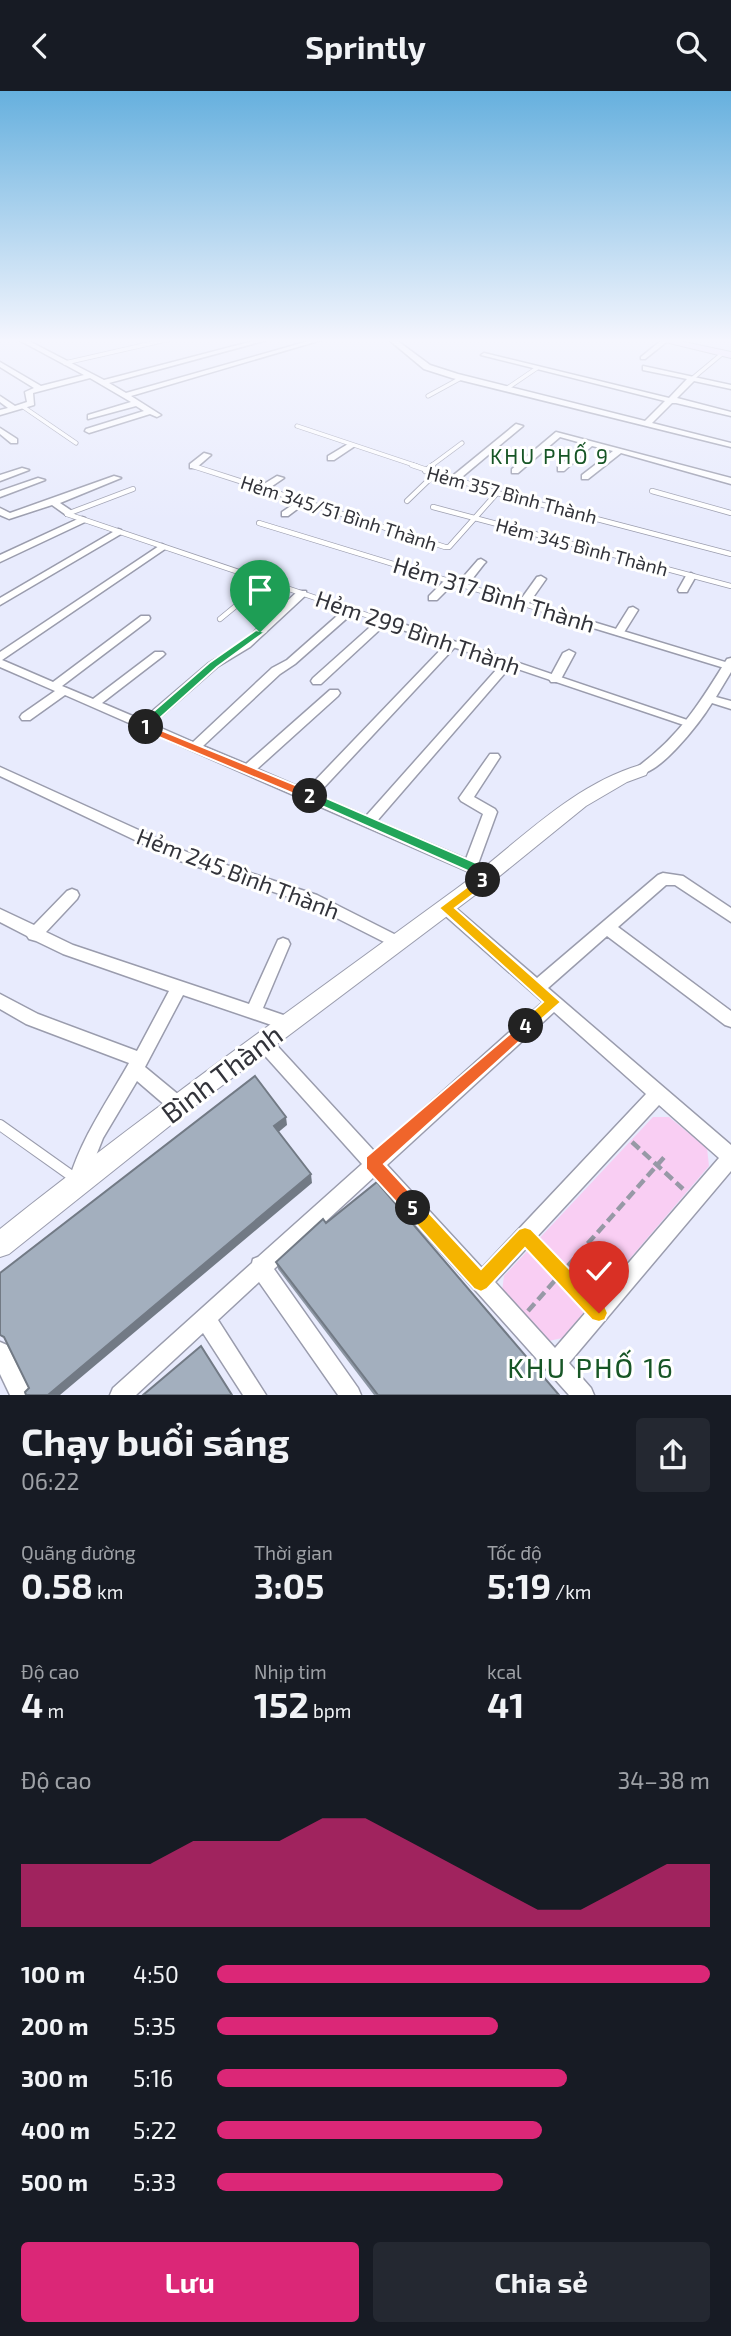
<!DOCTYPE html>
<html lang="vi">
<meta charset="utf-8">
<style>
body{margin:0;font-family:"Exo 2",sans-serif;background:#242831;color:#f1f3f6;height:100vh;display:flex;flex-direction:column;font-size:26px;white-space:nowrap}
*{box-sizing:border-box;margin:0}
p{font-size:23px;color:#9ea1a6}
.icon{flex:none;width:38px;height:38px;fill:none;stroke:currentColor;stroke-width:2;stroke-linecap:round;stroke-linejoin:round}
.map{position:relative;height:1304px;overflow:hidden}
.sheet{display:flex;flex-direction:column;background:#171b24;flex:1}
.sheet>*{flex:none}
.pin{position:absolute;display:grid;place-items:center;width:60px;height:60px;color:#fff;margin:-72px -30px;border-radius:50% 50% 50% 0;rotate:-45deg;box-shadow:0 0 7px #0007}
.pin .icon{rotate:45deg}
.km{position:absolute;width:35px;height:35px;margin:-18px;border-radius:50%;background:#222;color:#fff;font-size:19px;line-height:35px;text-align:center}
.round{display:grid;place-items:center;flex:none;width:74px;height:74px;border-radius:7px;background:#242831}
.overview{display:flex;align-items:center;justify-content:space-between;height:119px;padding:0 21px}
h1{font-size:38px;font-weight:700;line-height:52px}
.stats{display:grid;grid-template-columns:repeat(3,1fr);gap:10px;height:119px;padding:7px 21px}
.stats div{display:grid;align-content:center}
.stats b{font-size:35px;font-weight:700}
.stats small{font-size:19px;font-weight:400}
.stats p{font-size:19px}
.chart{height:196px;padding:14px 21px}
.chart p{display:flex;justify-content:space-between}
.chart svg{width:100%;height:126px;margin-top:7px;fill:#db2777;opacity:.7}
.cta{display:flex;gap:14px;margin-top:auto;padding:14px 21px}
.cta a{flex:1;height:80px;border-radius:7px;background:#db2777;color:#fff;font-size:28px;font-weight:700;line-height:80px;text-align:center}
.cta a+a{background:#242831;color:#f1f3f6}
ul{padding:0 21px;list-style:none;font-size:23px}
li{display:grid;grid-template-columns:112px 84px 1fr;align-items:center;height:52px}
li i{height:18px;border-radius:9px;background:#db2777}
header{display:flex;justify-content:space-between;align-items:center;height:91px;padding:0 21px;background:#171b24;font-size:32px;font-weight:700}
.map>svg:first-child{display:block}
.green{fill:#f9cef3}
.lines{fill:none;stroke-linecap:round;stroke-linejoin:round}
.service-far3-casing{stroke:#9a9cad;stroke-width:5}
.service-far2-casing{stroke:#9a9cad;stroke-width:6}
.service-far1-casing{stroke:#9a9cad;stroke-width:9}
.service-casing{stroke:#9a9cad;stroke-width:12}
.minor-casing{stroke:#9a9cad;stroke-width:3}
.tertiary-casing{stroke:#9a9cad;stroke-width:2}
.secondary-casing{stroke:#9a9cad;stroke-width:2}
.path{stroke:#9799a6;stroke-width:4.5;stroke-dasharray:10 5;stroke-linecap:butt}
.service-far3{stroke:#fff;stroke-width:3.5}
.service-far2{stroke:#fff;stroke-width:4.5}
.service-far1{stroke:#fff;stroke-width:6}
.service{stroke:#fff;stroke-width:10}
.minor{fill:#fff;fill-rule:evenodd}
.tertiary{fill:#fff;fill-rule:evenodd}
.secondary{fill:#edddff;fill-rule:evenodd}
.wall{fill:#8c96a3}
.shaded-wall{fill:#727a85}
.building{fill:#a3afbe;stroke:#727a85;stroke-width:2}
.split-1{fill:#22a559;stroke:#fff;stroke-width:2}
.split-2{fill:#f0652b;stroke:#fff;stroke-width:2}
.split-3{fill:#22a559;stroke:#fff;stroke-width:2}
.split-4{fill:#f5b400;stroke:#fff;stroke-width:2}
.split-5{fill:#f0652b;stroke:#fff;stroke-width:2}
.split-6{fill:#f5b400;stroke:#fff;stroke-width:2}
.labels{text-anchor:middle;stroke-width:6;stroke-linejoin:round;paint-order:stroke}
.far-street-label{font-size:19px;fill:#32333a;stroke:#fff}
.far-neighbourhood-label{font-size:21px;letter-spacing:2px;fill:#175626;stroke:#fff}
.street-label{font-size:23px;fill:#32333a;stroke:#fff}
.near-street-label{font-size:28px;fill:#32333a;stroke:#fff}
.near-neighbourhood-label{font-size:28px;letter-spacing:2px;fill:#175626;stroke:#fff}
</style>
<header><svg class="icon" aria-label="back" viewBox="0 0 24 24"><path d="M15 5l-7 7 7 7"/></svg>Sprintly<svg class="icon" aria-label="search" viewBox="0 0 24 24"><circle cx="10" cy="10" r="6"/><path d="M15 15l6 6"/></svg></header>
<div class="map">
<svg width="731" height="1304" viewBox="0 0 731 1304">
<rect width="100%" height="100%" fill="#e8ebfd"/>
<path class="green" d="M653 1026H669L707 1057 709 1075 562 1247 549 1250 502 1200 504 1185Z"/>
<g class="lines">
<g class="service-far3-casing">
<g id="service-far3">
<path d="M65 272 170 248"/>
<path d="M693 287 723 262"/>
<path d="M506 298 537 277"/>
<path d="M428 305 461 287"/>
<path d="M22 315 76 352"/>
<path d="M297 335 417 375"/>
<path d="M431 375 462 352"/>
</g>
</g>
<g class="service-far2-casing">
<g id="service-far2">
<path d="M412 374 497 402 731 463"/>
<path d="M193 375 445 456H449L497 402"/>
<path d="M425 380 433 374"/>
<path d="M652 400 731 422"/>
<path d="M407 410 435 383"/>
<path d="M433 416 731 495"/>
<path d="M67 423 399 535"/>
<path d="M67 423 133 398"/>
<path d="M259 432 596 535"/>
<path d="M220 528 265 491"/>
</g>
</g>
<g class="service-far1-casing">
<g id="service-far1">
<path d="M394 533 690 633"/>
<path d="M590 533 731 576"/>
</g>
</g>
<g class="service-casing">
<path id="service" d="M0 1034 76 1088"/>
</g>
<g class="minor-casing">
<g id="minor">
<path d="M17 248H25L104 289 261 248H271L109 292 126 302 316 248H325L131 305 161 324 157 326 150 323 89 342 85 340 86 338 144 320 136 315 88 328V324L131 311 90 287 33 302 34 314 0 324V319L8 317 0 311V305L15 315 27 311 25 301 34 297 0 276V271L41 295 84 284Z"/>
<path d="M388 248H395L430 274 458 283 645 330 665 310 481 264 484 262 669 307 687 288 643 279V275L731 294V298L694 290 677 307 731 321V325L676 312H672L652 332 731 352V356L452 287 424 278Z"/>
<path d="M663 248 669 249 645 268H641V266Z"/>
<path d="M516 333 523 335 456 391H450V387Z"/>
<path d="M0 337 17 348V352H11L0 343Z"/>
<path d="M556 341 731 387V393L621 362 588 388H582V384L613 360 592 355 564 380H558V376L585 353 560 346 518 382H512V378Z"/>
<path d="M348 353 355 355 334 369H328V365Z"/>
<path d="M204 362 211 364 196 377H190V373Z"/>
<path d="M22 377 29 379 0 390V384Z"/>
<path d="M114 385 121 387 60 412 72 420V424H66L52 414 9 428 0 424V417L10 422Z"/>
<path d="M277 385 284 387 265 400H259V396Z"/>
<path d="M38 387 45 389 0 406V400Z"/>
<path d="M301 408 305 411 304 413 288 425H282V421Z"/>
<path d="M82 426 85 427V431L0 471V464Z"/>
<path d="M118 438 121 439V443L0 514V507Z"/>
<path d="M162 453 167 456 165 458 2 569 53 591 141 525H149L150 527 149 529 62 595 93 608 155 561H163L165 563 163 565 102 612 142 629 209 572 242 552 298 500H306V504L250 556 217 576 152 633 193 651 272 577 287 569 346 517H354V521L295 573 280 583 203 655 246 673 330 599H338L340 602 338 605 257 678 306 699 448 551H456L457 553 456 555 317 704 366 725 504 570H512L514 572 512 574 377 730 466 768 483 723 461 710 459 707 490 663H498L500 666 474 706 495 718 497 721 478 773 495 780 497 784 495 788 490 790 485 788 65 604 30 629H22L20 626 22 623 55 600 0 576V561Z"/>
<path d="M481 468 486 471 484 473 466 496H458V492L478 469Z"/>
<path d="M691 482 696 485 688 499 687 501H679L678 499 687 483Z"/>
<path d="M541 485 546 488 527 515H519V511L537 486Z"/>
<path d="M449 488 453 489V493L437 509H429V505L445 489Z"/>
<path d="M633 516 638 519 623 543 619 544 615 543 614 541 629 517Z"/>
<path d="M383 527 388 530 387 532 321 593H313L311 590 313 587 379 528Z"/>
<path d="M569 559 575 562 561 588 559 591H551L549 588 563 562Z"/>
<path d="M731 567V581L716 606 731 610V618L712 612C701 630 658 687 636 683L634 680 636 677C679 646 700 612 727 568Z"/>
<path d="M0 676 187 761 317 804 404 848 406 852 404 856 399 858 394 856 307 812 177 769 0 685Z"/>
<path d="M663 782 683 785 731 817V831L675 794H666L618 836 731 920V936L725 934 607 845 548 897 731 1054V1080L569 1272 591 1297 594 1304H569L374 1086 274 1178 358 1297 361 1304H338L259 1191 218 1229 266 1304H243L203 1242 136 1304H110L113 1297 252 1172 253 1168 258 1166 362 1073 258 957 256 952 258 947 264 945 270 947 375 1061 543 911 441 821 439 817 441 813 446 811 451 813 537 887 658 784ZM554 921 646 1003 482 1177 387 1074ZM659 1014 719 1067 555 1257 495 1191Z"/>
<path d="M72 798 77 800 79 804 77 808 46 841 73 854 249 913 278 849 283 847 288 849 290 853 263 917 295 928 297 933 295 938 289 940 183 904 145 976 185 1009 188 1015 185 1021 179 1023 173 1021 137 990 103 1047 84 1095 78 1098 72 1095 69 1089C82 1046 107 1011 129 972L26 933 0 918V903L38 923 137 960 169 900 63 863 36 850 29 848 27 845 0 831V818L34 834 67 800Z"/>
<path d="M0 1251 7 1254 32 1304H10L0 1283Z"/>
</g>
</g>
<g class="tertiary-casing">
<path id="tertiary" d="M640 674 648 680 646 684 627 691 586 715 491 792 187 1021 9 1163 0 1166V1138C148 1020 303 910 456 798 514 756 569 695 640 674Z"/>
</g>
<g class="secondary-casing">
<path id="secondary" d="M653 248H670L731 261V267Z"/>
</g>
<g class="path">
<path d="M632 1051 683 1098"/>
<path d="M535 1155 588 1211"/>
<path d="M528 1220 667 1063"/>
</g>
<use href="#service-far3" class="service-far3"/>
<use href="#service-far2" class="service-far2"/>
<use href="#service-far1" class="service-far1"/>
<use href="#service" class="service"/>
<use href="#minor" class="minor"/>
<use href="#tertiary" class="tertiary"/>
<use href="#secondary" class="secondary"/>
</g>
<path class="wall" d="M326 1132 559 1304H374L278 1178 276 1171Z"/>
<g class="shaded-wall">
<path d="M286 1026 287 1034 275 1044 274 1035Z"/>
<path d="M311 1083 312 1092 60 1304H48Z"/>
</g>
<g class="building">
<path d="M255 985 286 1026 274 1035 311 1083 48 1304H26L25 1301 29 1297 4 1246 0 1244V1182Z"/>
<path d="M377 1091 559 1304H378L276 1171 323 1128 326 1132Z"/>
<path d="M201 1255 232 1304H143Z"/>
</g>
<linearGradient id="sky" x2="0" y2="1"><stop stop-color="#66b0de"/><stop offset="0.58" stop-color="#f5f6fe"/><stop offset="1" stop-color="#f5f6fe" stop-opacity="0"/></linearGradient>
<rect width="731" height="430" fill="url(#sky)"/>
<path class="split-1" d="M256 539 265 541 217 576 151 635 150 639 140 638V632L209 572Z"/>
<path class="split-2" d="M146 633 315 702 316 705 306 708 142 639V634Z"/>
<path class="split-3" d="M310 700 495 780 497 784 487 793H478L476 789 479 785 306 708 304 705Z"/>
<path class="split-4" d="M483 784 489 789 487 793 455 817 561 911 526 942 521 940V931L543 911 439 817Z"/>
<path class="split-5" d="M526 929 531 931V940L384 1073 419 1111 422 1117 419 1123 413 1126 407 1123 366 1078V1066Z"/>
<path class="split-6" d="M413 1108 419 1111 481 1178 519 1138 525 1136 531 1138 605 1215 608 1222 605 1229 599 1231 592 1229 525 1157 487 1198 481 1201 474 1198 407 1123 404 1117 407 1111Z"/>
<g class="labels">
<g class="far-street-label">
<text transform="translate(512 404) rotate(15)" y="7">Hẻm 357 Bình Thành</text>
<text transform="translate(339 422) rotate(18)" y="7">Hẻm 345/51 Bình Thành</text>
<text transform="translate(582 456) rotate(15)" y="7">Hẻm 345 Bình Thành</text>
</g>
<g class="far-neighbourhood-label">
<text x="550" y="373">KHU PHỐ 9</text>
</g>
<g class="street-label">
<text transform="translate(494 504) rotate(17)" y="8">Hẻm 317 Bình Thành</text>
<text transform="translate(418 542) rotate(19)" y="8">Hẻm 299 Bình Thành</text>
<text transform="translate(238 783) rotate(21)" y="8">Hẻm 245 Bình Thành</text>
</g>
<g class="near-street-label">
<text transform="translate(222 983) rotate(-37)" y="10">Bình Thành</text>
</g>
<g class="near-neighbourhood-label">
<text x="591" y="1287">KHU PHỐ 16</text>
</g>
</g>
</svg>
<div class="pin" style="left:260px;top:541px;background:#1e9e55"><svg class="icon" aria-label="arrive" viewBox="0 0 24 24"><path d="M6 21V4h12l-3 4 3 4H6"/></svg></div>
<div class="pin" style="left:599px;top:1222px;background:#d93025"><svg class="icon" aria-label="check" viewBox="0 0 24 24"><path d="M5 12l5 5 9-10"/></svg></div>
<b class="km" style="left:146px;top:636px">1</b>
<b class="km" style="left:310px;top:705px">2</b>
<b class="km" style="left:483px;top:789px">3</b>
<b class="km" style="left:526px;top:935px">4</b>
<b class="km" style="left:413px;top:1117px">5</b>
</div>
<section class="sheet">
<div class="overview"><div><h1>Chạy buổi sáng</h1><p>06:22</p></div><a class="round"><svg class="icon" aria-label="share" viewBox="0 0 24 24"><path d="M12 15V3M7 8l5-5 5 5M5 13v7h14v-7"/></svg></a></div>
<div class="stats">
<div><p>Quãng đường</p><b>0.58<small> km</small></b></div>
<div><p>Thời gian</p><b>3:05</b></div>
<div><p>Tốc độ</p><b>5:19<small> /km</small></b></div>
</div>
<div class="stats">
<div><p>Độ cao</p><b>4<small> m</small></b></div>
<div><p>Nhịp tim</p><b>152<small> bpm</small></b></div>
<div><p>kcal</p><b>41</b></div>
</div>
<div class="chart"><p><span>Độ cao</span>34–38 m</p>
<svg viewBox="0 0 160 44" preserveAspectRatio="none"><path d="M0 44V22L10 22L20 22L30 22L40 14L50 14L60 14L70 6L80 6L90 14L100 22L110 30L120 38L130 38L140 30L150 22L160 22V44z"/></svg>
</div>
<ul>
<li><b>100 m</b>4:50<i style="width:100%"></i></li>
<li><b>200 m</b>5:35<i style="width:57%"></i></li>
<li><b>300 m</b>5:16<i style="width:71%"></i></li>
<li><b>400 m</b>5:22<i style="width:66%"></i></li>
<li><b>500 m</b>5:33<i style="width:58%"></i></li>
</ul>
<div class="cta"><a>Lưu</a><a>Chia sẻ</a></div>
</section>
